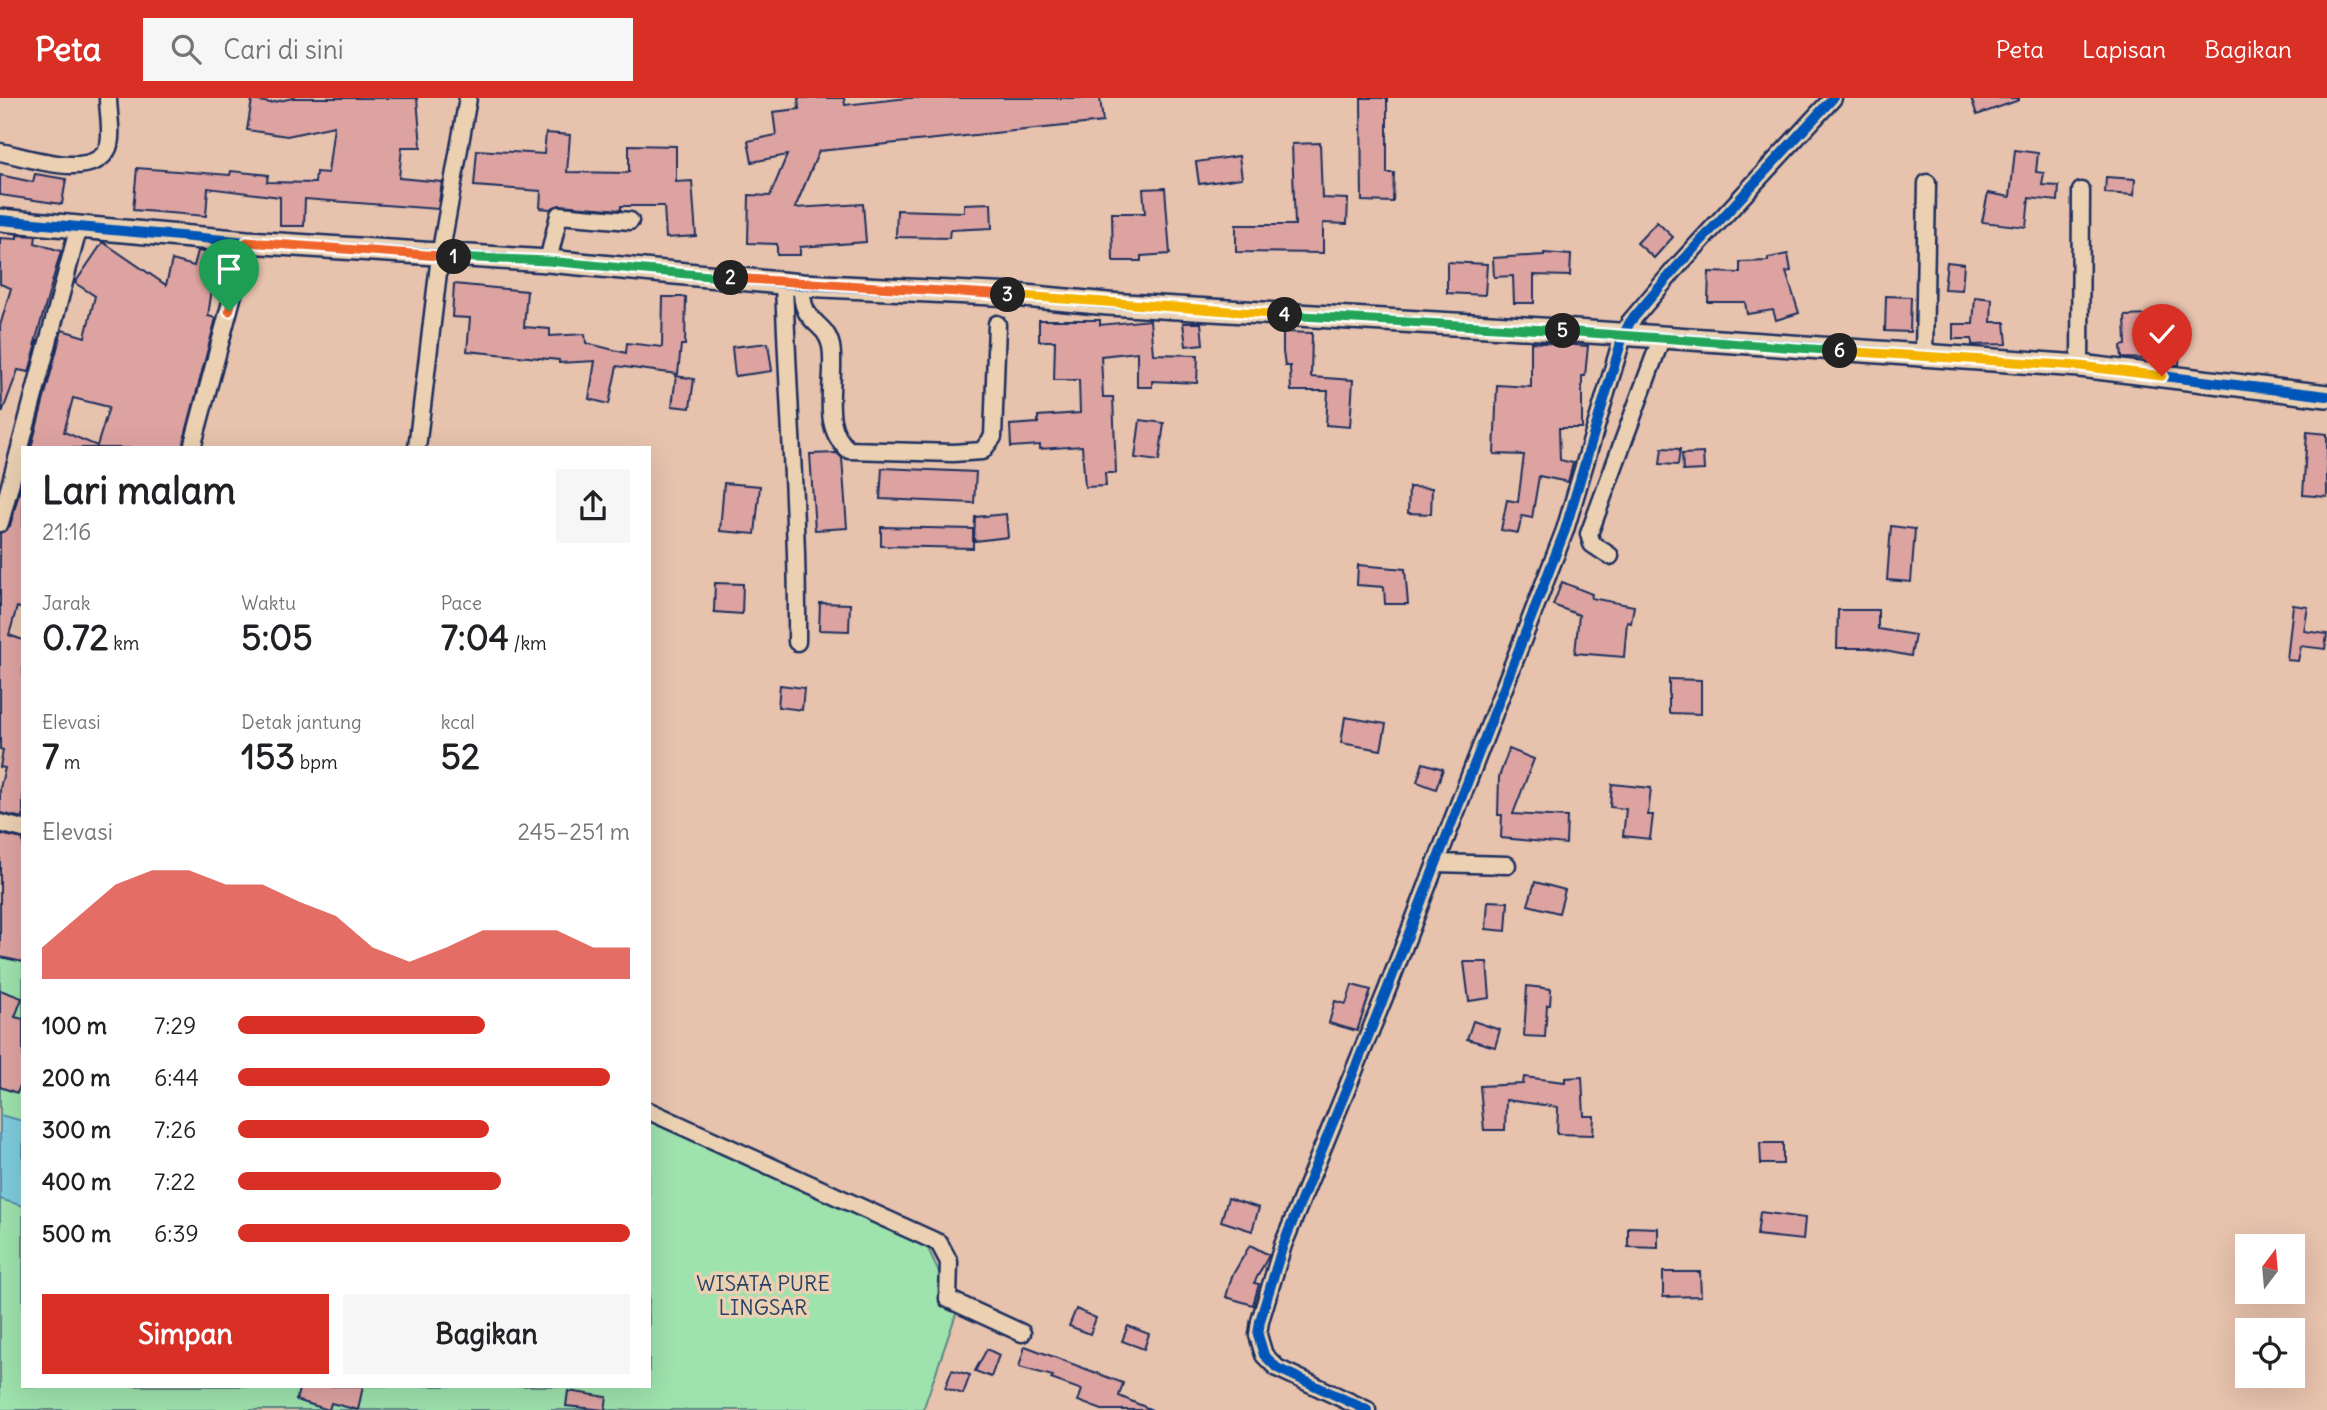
<!DOCTYPE html>
<html lang="id">
<meta charset="utf-8">
<style>
body{margin:0;font-family:Delius,sans-serif;background:#f6f6f6;color:#202124;height:100vh;display:flex;flex-direction:column;font-size:26px;white-space:nowrap}
*{box-sizing:border-box;margin:0}
p{font-size:23px;color:#757577}
.icon{flex:none;width:38px;height:38px;fill:none;stroke:currentColor;stroke-width:2;stroke-linecap:round;stroke-linejoin:round}
.map{position:relative;flex:1;overflow:hidden}
.panel{position:absolute;left:21px;top:348px;width:630px;height:942px;display:flex;flex-direction:column;background:#fff;border-radius:0px;box-shadow:0 7px 28px #0002}
.panel>*{flex:none}
.needle{width:46px;rotate:16deg}
.fabs{position:absolute;left:2235px;top:1136px;display:grid;gap:14px}
.fabs a{display:grid;place-items:center;width:70px;height:70px;border-radius:0px;background:#fff;box-shadow:0 7px 28px #0002;font-size:35px}
.pin{position:absolute;display:grid;place-items:center;width:60px;height:60px;color:#fff;margin:-72px -30px;border-radius:50% 50% 50% 0;rotate:-45deg;box-shadow:0 0 7px #0007}
.pin .icon{rotate:45deg}
.km{position:absolute;width:35px;height:35px;margin:-18px;border-radius:50%;background:#222;color:#fff;font-size:19px;line-height:35px;text-align:center}
.round{display:grid;place-items:center;flex:none;width:74px;height:74px;border-radius:0px;background:#f6f6f6}
.head{display:flex;align-items:center;justify-content:space-between;height:119px;padding:0 21px}
h1{font-size:38px;font-weight:800;line-height:52px}
.figures{display:grid;grid-template-columns:repeat(3,1fr);gap:10px;height:119px;padding:7px 21px}
.figures div{display:grid;align-content:center}
.figures b{font-size:35px;font-weight:800}
.figures small{font-size:19px;font-weight:400}
.figures p{font-size:19px}
.chart{height:196px;padding:14px 21px}
.chart p{display:flex;justify-content:space-between}
.chart svg{width:100%;height:126px;margin-top:7px;fill:#d93025;opacity:.7}
.action{display:flex;gap:14px;margin-top:auto;padding:14px 21px}
.action a{flex:1;height:80px;border-radius:0px;background:#d93025;color:#fff;font-size:28px;font-weight:800;line-height:80px;text-align:center}
.action a+a{background:#f6f6f6;color:#202124}
ul{padding:0 21px;list-style:none;font-size:23px}
li{display:grid;grid-template-columns:112px 84px 1fr;align-items:center;height:52px}
li i{height:18px;border-radius:9px;background:#d93025}
header{display:flex;align-items:center;gap:42px;box-sizing:border-box;height:98px;padding:0 35px;background:#d93025;color:#fff}
header strong{font-size:33px}
nav{display:flex;gap:38px;margin-inline-start:auto;font-size:24px}
.search{width:490px;height:63px;background:#f6f6f6;display:flex;align-items:center;gap:18px;box-sizing:border-box;padding:0 24px;border-radius:0px;color:#757577;font-size:26px}
.map>svg:first-child{display:block}
.green{fill:#9ee2ad;stroke:#5c8886;stroke-width:2}
.water{fill:#7ecbdc;stroke:#568daa;stroke-width:2}
.building{fill:#dda3a1;stroke:#1b2f5e;stroke-width:2;fill-rule:evenodd}
.lines{fill:none;stroke-linecap:round;stroke-linejoin:round}
.minor-casing{stroke:#1b2f5e;stroke-width:21}
.tertiary-casing{stroke:#1b2f5e;stroke-width:26}
.minor{stroke:#ebd0b2;stroke-width:16}
.tertiary{stroke:#ebd0b2;stroke-width:21}
.cycleway-casing{stroke:#ebd0b2;stroke-width:15}
.cycleway{stroke:#0057b8;stroke-width:10}
.split-1-casing{stroke:#fff;stroke-width:14}
.split-2-casing{stroke:#fff;stroke-width:14}
.split-3-casing{stroke:#fff;stroke-width:14}
.split-4-casing{stroke:#fff;stroke-width:14}
.split-5-casing{stroke:#fff;stroke-width:14}
.split-6-casing{stroke:#fff;stroke-width:14}
.split-7-casing{stroke:#fff;stroke-width:14}
.split-1{stroke:#f0652b;stroke-width:9}
.split-2{stroke:#22a559;stroke-width:9}
.split-3{stroke:#f0652b;stroke-width:9}
.split-4{stroke:#f5b400;stroke-width:9}
.split-5{stroke:#22a559;stroke-width:9}
.split-6{stroke:#22a559;stroke-width:9}
.split-7{stroke:#f5b400;stroke-width:9}
.labels{text-anchor:middle;stroke-width:7;stroke-linejoin:round;paint-order:stroke}
.park-label{font-size:21px;fill:#284166;stroke:#ebd0b2}
</style>
<header>
<strong>Peta</strong>
<div class="search"><svg class="icon" aria-label="search" viewBox="0 0 24 24"><circle cx="10" cy="10" r="6"/><path d="M15 15l6 6"/></svg>Cari di sini</div>
<nav><a>Peta</a><a>Lapisan</a><a>Bagikan</a></nav>
</header>
<div class="map">
<svg width="2327" height="1312" viewBox="0 0 2327 1312">
<rect width="100%" height="100%" fill="#e7c2ad"/>
<filter id="ink" filterUnits="userSpaceOnUse"><feTurbulence type="fractalNoise" baseFrequency=".0143" numOctaves="2"/><feDisplacementMap in="SourceGraphic" scale="14" xChannelSelector="R" yChannelSelector="G"/><feConvolveMatrix kernelMatrix="1 2 1 2 8 2 1 2 1" color-interpolation-filters="sRGB"/></filter>
<g filter="url(#ink)">
<path class="green" d="M0 727 23 731V1288H649V1023L926 1146 957 1213 923 1312H0Z"/>
<path class="water" d="M0 1017 23 1023V1108L0 1101Z"/>
<g class="building">
<path d="M293 0H417L421 49H402L399 80 442 84 438 111 305 101 304 128H280V99L208 90 206 118 133 112 137 70 230 77 231 73 268 77 267 84 315 85 316 74 328 75 334 28 287 38 247 32 252 2 270 5Z"/>
<path d="M798 0H844L845 7 908 0H1100L1103 24 819 53 795 110 863 106 866 144 800 149V157H777V146L748 145 749 97 770 98 787 57 752 64 748 43 776 37 773 14 799 11Z"/>
<path d="M1361 0H1387V75H1394L1393 104 1362 103Z"/>
<path d="M1971 0H2019V2L1977 17Z"/>
<path d="M546 35 570 37 567 74 626 75 629 74V47L676 48V84L692 83 696 138 666 140 664 108H621V112L560 107 550 111 540 110 541 93 474 88 477 52 544 56Z"/>
<path d="M1320 45 1322 100 1348 101 1347 126 1323 125V155L1236 154V127H1295L1292 46Z"/>
<path d="M2015 52 2038 55 2036 74 2044 75 2042 87 2059 88 2058 103 2029 100 2026 129 1982 124 1988 95 2010 99Z"/>
<path d="M1239 58 1242 80 1199 86 1196 64Z"/>
<path d="M35 76 66 81 62 106 0 97V77L33 84Z"/>
<path d="M2106 79 2135 81 2134 97 2105 95Z"/>
<path d="M1165 90 1170 156 1141 158V163H1113L1112 115H1145L1143 91Z"/>
<path d="M991 105 992 130 950 132 949 140 896 139 897 112 964 114V106Z"/>
<path d="M1657 124 1673 139 1654 160 1637 145Z"/>
<path d="M17 137 36 138 35 145 61 153 34 248 38 242 29 274 18 272 2 315 0 228 11 190 0 186V140L17 141Z"/>
<path d="M103 144 166 187 172 162 194 168 198 153 232 159 228 175 215 171 208 218 216 220 182 350H31L62 232 85 239 95 198 75 185ZM73 300 109 309 97 348 64 334Z"/>
<path d="M1544 155 1571 157 1570 178 1534 177V205H1514L1513 178 1494 179 1493 160 1544 157Z"/>
<path d="M1788 156 1791 173 1786 174 1799 215 1776 222 1773 212 1747 216 1745 204H1708L1709 174 1740 175V164L1768 163V160Z"/>
<path d="M1447 164 1487 166 1485 197 1447 195Z"/>
<path d="M1947 164 1964 166 1962 192 1944 191Z"/>
<path d="M454 186 527 193 524 229 550 231V238L585 236 586 245 626 255 627 245 662 249 663 199H686L685 247H681L678 276 617 268 609 306 589 301 595 263 559 265V262L467 253 470 220 452 219Z"/>
<path d="M1886 198 1911 199 1910 234 1885 233Z"/>
<path d="M1975 199 1992 201 1991 224H2005L2007 246 1972 247V241H1953V226H1973Z"/>
<path d="M2149 217 2150 261 2122 260 2121 248 2126 247 2125 218Z"/>
<path d="M1039 222H1100V227L1150 222 1153 256 1198 257 1197 285 1152 283V289H1137V254L1101 258 1103 299H1113L1116 375H1105L1106 388 1085 389 1082 348 1040 351V347L1011 349 1010 327 1038 325V318L1080 315 1079 282H1054L1055 243H1039Z"/>
<path d="M1183 225H1201L1203 246 1186 248Z"/>
<path d="M1283 234 1312 235 1311 279 1353 282 1350 329 1326 327 1328 293H1291L1290 268H1285L1283 254Z"/>
<path d="M1531 244 1588 248 1585 278H1582V330H1559L1560 362 1573 365 1568 384 1539 378 1532 420 1522 418 1518 435 1501 432 1507 402 1518 404 1524 357 1494 356 1497 287 1531 289Z"/>
<path d="M768 245 772 273 735 278 732 249Z"/>
<path d="M2154 249 2180 251 2179 267 2154 264Z"/>
<path d="M676 278 694 281 690 310 672 308Z"/>
<path d="M1140 322 1164 325 1159 363 1135 360Z"/>
<path d="M2307 334 2327 336V399L2303 397Z"/>
<path d="M1662 350 1680 351 1678 367 1660 366Z"/>
<path d="M837 355 842 360 847 430 815 432 810 356Z"/>
<path d="M1703 355 1704 372 1683 373 1682 356Z"/>
<path d="M882 370 976 374 974 405 880 401Z"/>
<path d="M23 380V511L17 509 9 537 23 542V720L0 715V690L5 670 0 669 3 652 0 651V435L10 428Z"/>
<path d="M724 385 760 388 755 436 720 433Z"/>
<path d="M1409 389 1432 390 1431 416 1408 415Z"/>
<path d="M1006 416 1008 439 974 443 975 419Z"/>
<path d="M1891 428 1915 431 1911 484 1887 482Z"/>
<path d="M881 429 973 431V450L881 448Z"/>
<path d="M1358 467 1405 471 1408 506H1385L1384 489 1357 487Z"/>
<path d="M1562 484 1592 496 1591 500 1634 508 1631 525 1627 524 1624 559 1575 555 1579 517 1553 507Z"/>
<path d="M715 485 743 486 742 516 714 514Z"/>
<path d="M820 505 850 506 849 533 819 532Z"/>
<path d="M2293 507 2308 509 2304 533 2327 536 2325 551 2301 548 2298 563 2287 562Z"/>
<path d="M1838 512H1878V531L1915 537 1911 558 1869 550H1837Z"/>
<path d="M1669 581 1701 582V616L1669 615Z"/>
<path d="M780 587 804 590 802 612 778 609Z"/>
<path d="M1345 619 1386 626 1381 652 1341 645Z"/>
<path d="M1509 651 1534 661 1513 716 1567 719 1566 746 1501 740 1502 717H1498L1499 679Z"/>
<path d="M1423 665 1443 671 1436 691 1417 684Z"/>
<path d="M1612 686 1651 690 1648 717H1653L1650 741 1623 738 1626 711 1610 709Z"/>
<path d="M0 736 23 741V864L0 859Z"/>
<path d="M1535 784 1565 792 1559 815 1528 807Z"/>
<path d="M1488 803 1508 804 1506 833 1486 831Z"/>
<path d="M1464 864H1487L1490 900 1469 903Z"/>
<path d="M1352 887 1371 892 1357 933 1329 925 1335 903 1346 906Z"/>
<path d="M1527 888 1551 891 1550 907H1547L1545 939 1524 938Z"/>
<path d="M0 892 22 900 15 919 23 921V981L17 995 0 989Z"/>
<path d="M1473 923 1500 932 1495 949 1467 941Z"/>
<path d="M1524 979 1565 984V980L1582 979 1584 1018H1594L1593 1037 1557 1036 1558 1009 1506 1002 1505 1032H1484L1480 988 1523 986Z"/>
<path d="M1760 1045H1783V1066H1761Z"/>
<path d="M1228 1100 1259 1110 1252 1133 1221 1123Z"/>
<path d="M1760 1114 1805 1120 1803 1142 1757 1137Z"/>
<path d="M1628 1129 1658 1130V1150L1628 1149Z"/>
<path d="M1250 1147 1269 1157 1254 1185 1259 1186 1253 1207 1226 1199 1232 1178Z"/>
<path d="M1663 1174H1700L1701 1198 1663 1199Z"/>
<path d="M1076 1211 1096 1220 1090 1236 1069 1228Z"/>
<path d="M1128 1228 1149 1236 1144 1251 1122 1243Z"/>
<path d="M1025 1248 1123 1285 1119 1298 1152 1312H1102L1078 1303 1082 1292 1051 1281 1053 1278 1019 1269Z"/>
<path d="M987 1251 999 1257 991 1279 975 1273Z"/>
<path d="M952 1272 970 1277 963 1296 945 1290Z"/>
<path d="M300 1288H363L358 1312 331 1305 329 1312 296 1302Z"/>
<path d="M568 1293 607 1299 605 1312 566 1308Z"/>
</g>
<g class="lines">
<g class="minor-casing">
<g id="minor">
<path d="M0 54C28 59 93 83 108 50 113 37 108 14 108 0"/>
<path d="M548 163 559 117 630 123"/>
<path d="M784 185C788 305 798 424 797 544"/>
<path d="M802 187C800 228 825 221 831 248 837 282 818 328 849 352L953 355 982 353 993 339 997 226"/>
<path d="M1924 258 1927 85"/>
<path d="M2080 268 2081 93"/>
<path d="M192 350 247 144"/>
<path d="M417 350 440 158 468 0"/>
<path d="M0 425 79 128"/>
<path d="M1610 458 1592 446 1589 436 1661 241"/>
<path d="M0 725 23 731"/>
<path d="M1436 765 1507 767"/>
<path d="M649 1013 939 1145 949 1164 948 1201 1022 1235"/>
<path d="M1367 1312 1277 1270 1264 1257 1258 1237 1260 1223 1283 1147 1387 892 1565 432 1623 238 1630 224 1675 171 1833 0"/>
</g>
</g>
<g class="tertiary-casing">
<path id="tertiary" d="M0 122 247 144 548 163 802 187 1014 197 1108 206 1575 233 2080 268 2327 298"/>
</g>
<use href="#minor" class="minor"/>
<use href="#tertiary" class="tertiary"/>
<g class="cycleway-casing">
<g id="cycleway">
<path d="M0 122 247 144 548 163 802 187 1014 197 1108 206 1575 233 2080 268 2327 298"/>
<path d="M1367 1312 1277 1270 1264 1257 1258 1237 1260 1223 1283 1147 1387 892 1565 432 1623 238 1630 224 1675 171 1833 0"/>
</g>
</g>
<use href="#cycleway" class="cycleway"/>
</g>
</g>
<g class="lines" filter="url(#ink)">
<g class="split-1-casing">
<path id="split-1" d="M229 213 247 144 454 159"/>
</g>
<g class="split-2-casing">
<path id="split-2" d="M454 159 548 163 731 180"/>
</g>
<g class="split-3-casing">
<path id="split-3" d="M731 180 1008 197"/>
</g>
<g class="split-4-casing">
<path id="split-4" d="M1008 197 1285 217"/>
</g>
<g class="split-5-casing">
<path id="split-5" d="M1285 217 1563 233"/>
</g>
<g class="split-6-casing">
<path id="split-6" d="M1563 233 1840 253"/>
</g>
<g class="split-7-casing">
<path id="split-7" d="M1840 253 2080 268 2162 278"/>
</g>
<use href="#split-1" class="split-1"/>
<use href="#split-2" class="split-2"/>
<use href="#split-3" class="split-3"/>
<use href="#split-4" class="split-4"/>
<use href="#split-5" class="split-5"/>
<use href="#split-6" class="split-6"/>
<use href="#split-7" class="split-7"/>
</g>
<g class="labels">
<g class="park-label">
<text x="763" y="1193">WISATA PURE<tspan x="763" dy="24">LINGSAR</tspan></text>
</g>
</g>
</svg>
<div class="fabs">
<a><svg class="needle" viewBox="-14 -14 28 28"><path d="M0-13l5 13h-10z" fill="#e53935"/><path d="M0 13l5-13h-10z" fill="#757577"/></svg></a>
<a><svg class="icon" aria-label="locate" viewBox="0 0 24 24"><circle cx="12" cy="12" r="6"/><path d="M12 2v4M12 18v4M2 12h4M18 12h4"/></svg></a>
</div>
<div class="pin" style="left:229px;top:213px;background:#1e9e55"><svg class="icon" aria-label="arrive" viewBox="0 0 24 24"><path d="M6 21V4h12l-3 4 3 4H6"/></svg></div>
<div class="pin" style="left:2162px;top:278px;background:#d93025"><svg class="icon" aria-label="check" viewBox="0 0 24 24"><path d="M5 12l5 5 9-10"/></svg></div>
<b class="km" style="left:454px;top:159px">1</b>
<b class="km" style="left:731px;top:180px">2</b>
<b class="km" style="left:1008px;top:197px">3</b>
<b class="km" style="left:1285px;top:217px">4</b>
<b class="km" style="left:1563px;top:233px">5</b>
<b class="km" style="left:1840px;top:253px">6</b>
<section class="panel">
<div class="head"><div><h1>Lari malam</h1><p>21:16</p></div><a class="round"><svg class="icon" aria-label="share" viewBox="0 0 24 24"><path d="M12 15V3M7 8l5-5 5 5M5 13v7h14v-7"/></svg></a></div>
<div class="figures">
<div><p>Jarak</p><b>0.72<small> km</small></b></div>
<div><p>Waktu</p><b>5:05</b></div>
<div><p>Pace</p><b>7:04<small> /km</small></b></div>
</div>
<div class="figures">
<div><p>Elevasi</p><b>7<small> m</small></b></div>
<div><p>Detak jantung</p><b>153<small> bpm</small></b></div>
<div><p>kcal</p><b>52</b></div>
</div>
<div class="chart"><p><span>Elevasi</span>245–251 m</p>
<svg viewBox="0 0 160 44" preserveAspectRatio="none"><path d="M0 44V33L10 22L20 11L30 6L40 6L50 11L60 11L70 17L80 22L90 33L100 38L110 33L120 27L130 27L140 27L150 33L160 33V44z"/></svg>
</div>
<ul>
<li><b>100 m</b>7:29<i style="width:63%"></i></li>
<li><b>200 m</b>6:44<i style="width:95%"></i></li>
<li><b>300 m</b>7:26<i style="width:64%"></i></li>
<li><b>400 m</b>7:22<i style="width:67%"></i></li>
<li><b>500 m</b>6:39<i style="width:100%"></i></li>
</ul>
<div class="action"><a>Simpan</a><a>Bagikan</a></div>
</section>
</div>
